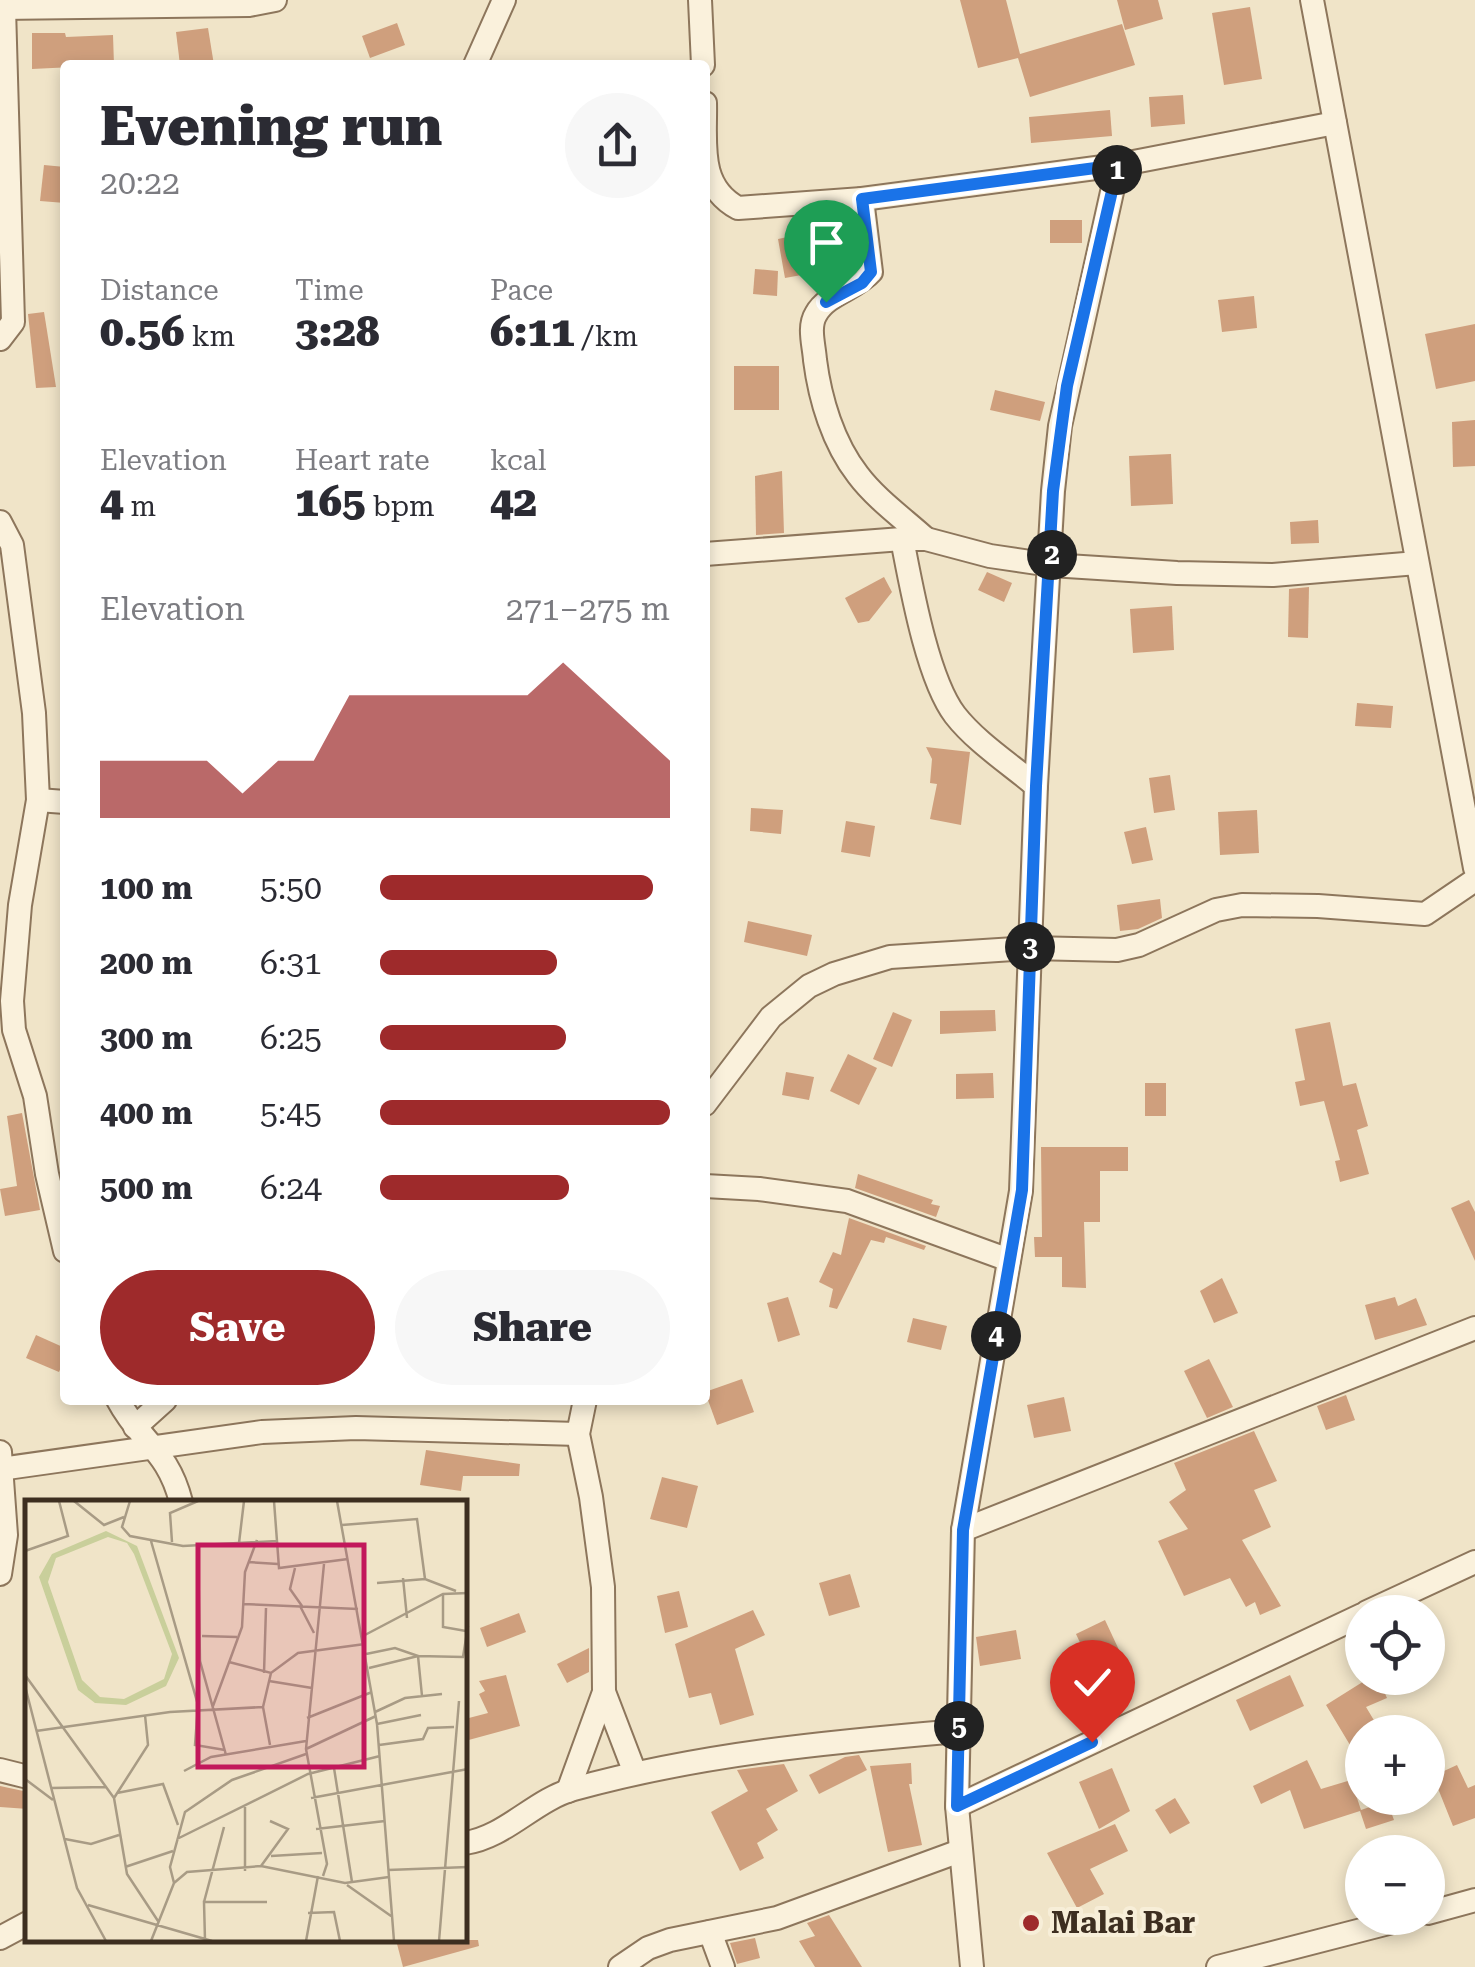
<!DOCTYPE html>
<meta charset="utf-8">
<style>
body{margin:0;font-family:"Roboto Serif",serif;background:#f7f7f7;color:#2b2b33;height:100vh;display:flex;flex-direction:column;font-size:38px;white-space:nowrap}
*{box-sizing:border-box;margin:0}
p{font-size:32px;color:#7c7c81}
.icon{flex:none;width:55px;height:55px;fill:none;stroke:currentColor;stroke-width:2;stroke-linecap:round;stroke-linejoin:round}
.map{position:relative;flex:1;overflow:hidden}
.side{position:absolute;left:60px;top:60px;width:650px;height:1345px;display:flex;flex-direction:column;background:#fff;border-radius:10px;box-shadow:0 5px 15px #0003}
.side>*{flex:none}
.tools{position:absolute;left:1345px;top:1595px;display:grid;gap:20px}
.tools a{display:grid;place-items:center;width:100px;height:100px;border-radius:50%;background:#fff;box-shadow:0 5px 15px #0003;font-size:50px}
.pin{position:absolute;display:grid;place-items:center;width:85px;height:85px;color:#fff;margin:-102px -42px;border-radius:50% 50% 50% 0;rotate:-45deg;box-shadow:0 0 10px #0007}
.pin .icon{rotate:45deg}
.km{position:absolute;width:50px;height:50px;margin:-25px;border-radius:50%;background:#222;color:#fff;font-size:28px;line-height:50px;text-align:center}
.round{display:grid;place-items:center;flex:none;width:105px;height:105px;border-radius:52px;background:#f7f7f7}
.headline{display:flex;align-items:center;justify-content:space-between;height:170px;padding:0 40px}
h1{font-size:55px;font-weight:800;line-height:75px}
.figures{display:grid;grid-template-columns:repeat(3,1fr);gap:15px;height:170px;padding:10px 40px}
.figures div{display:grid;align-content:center}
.figures b{font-size:42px;font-weight:800}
.figures small{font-size:28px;font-weight:400}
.figures p{font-size:28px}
.chart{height:280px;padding:20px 40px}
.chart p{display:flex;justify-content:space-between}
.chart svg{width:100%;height:180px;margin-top:10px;fill:#9e2a2b;opacity:.7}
.cta{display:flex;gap:20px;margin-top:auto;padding:20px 40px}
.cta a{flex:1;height:115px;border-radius:60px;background:#9e2a2b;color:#fff;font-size:40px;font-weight:800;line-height:115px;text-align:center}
.cta a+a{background:#f7f7f7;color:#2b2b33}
ul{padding:0 40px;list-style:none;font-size:32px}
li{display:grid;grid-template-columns:160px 120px 1fr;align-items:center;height:75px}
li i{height:25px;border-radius:12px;background:#9e2a2b}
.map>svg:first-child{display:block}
.building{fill:#cf9f7d}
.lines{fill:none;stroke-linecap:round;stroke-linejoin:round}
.minor-casing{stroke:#8d765c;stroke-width:26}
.minor{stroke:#faf1dc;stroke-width:22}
.route-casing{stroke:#fff;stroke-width:20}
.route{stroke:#1a73e8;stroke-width:12}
.poi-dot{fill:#9e2a2b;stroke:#f7eed8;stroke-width:4}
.labels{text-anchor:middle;stroke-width:8;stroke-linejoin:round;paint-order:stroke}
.poi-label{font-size:30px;font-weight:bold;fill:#3d2e20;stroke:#f7eed8;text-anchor:start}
.inset-road{fill:none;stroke:#a89b85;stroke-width:2.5}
.view{fill:#c2185b;fill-opacity:0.15;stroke:#c2185b;stroke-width:5}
.inset-edge{fill:none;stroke:#3d2e20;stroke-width:5}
</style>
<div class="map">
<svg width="1475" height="1967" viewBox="0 0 1475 1967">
<rect width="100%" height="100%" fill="#f0e4c8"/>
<g class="building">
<path d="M960 0H1006L1020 54 1122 24 1135 65 1030 97 1018 58 978 68Z"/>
<path d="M1117 0H1158L1163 19 1125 30Z"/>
<path d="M1250 7 1262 79 1224 85 1212 13Z"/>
<path d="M397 23 405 45 370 58 362 36Z"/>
<path d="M208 28 214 65H180L176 32Z"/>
<path d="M32 33H65L66 37 113 35 114 65 32 69Z"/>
<path d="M1183 95 1185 124 1151 127 1149 97Z"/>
<path d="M1110 110 1112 136 1031 143 1029 117Z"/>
<path d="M44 165 65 167V203L40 201Z"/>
<rect x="1050" y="220" width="32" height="23"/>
<path d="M850 224 855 266 833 280 820 282 818 272 785 278 778 239Z"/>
<path d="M755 269 778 271 777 296 753 294Z"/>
<path d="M1254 296 1257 328 1222 332 1218 300Z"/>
<path d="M44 312 56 387 36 388 28 314Z"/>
<path d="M1475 324V381L1436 389 1425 334Z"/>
<rect x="734" y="366" width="45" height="44"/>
<path d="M995 390 1045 402 1040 421 990 410Z"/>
<path d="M1475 420V466L1453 467 1452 422Z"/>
<path d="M1171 454 1173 504 1131 506 1129 456Z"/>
<path d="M782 471 784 533 756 535 755 476Z"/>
<path d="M1318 520 1319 543 1291 544 1290 522Z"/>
<path d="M987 572 1012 583 1004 602 978 590Z"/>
<path d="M884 577 892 592 869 621 858 623 845 598Z"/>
<path d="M1309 587 1308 638 1288 637 1289 589Z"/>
<path d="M1172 606 1174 650 1133 653 1130 609Z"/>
<path d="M1357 703 1393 706 1391 728 1355 726Z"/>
<path d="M926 747 970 752 961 825 930 819 937 784 930 783 932 759Z"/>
<path d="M1170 775 1175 810 1154 813 1149 778Z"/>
<path d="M751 808 783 810 781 834 750 831Z"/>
<path d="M1257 810 1259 853 1220 855 1218 812Z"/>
<path d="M846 821 875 826 870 857 841 852Z"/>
<path d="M1146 827 1153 860 1132 864 1124 832Z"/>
<path d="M1160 899 1162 918 1138 929 1120 931 1117 905Z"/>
<path d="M748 921 812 935 807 956 744 942Z"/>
<path d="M995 1010 996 1031 940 1034V1011Z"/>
<path d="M893 1012 912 1020 892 1067 873 1059Z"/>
<path d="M1330 1022 1343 1086 1356 1083 1368 1126 1357 1130 1369 1174 1340 1182 1335 1161 1340 1160 1324 1101 1300 1106 1295 1082 1305 1080 1295 1029Z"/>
<path d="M848 1054 877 1068 859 1105 830 1091Z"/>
<path d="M786 1072 814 1077 809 1100 782 1095Z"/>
<path d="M993 1073 994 1098 956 1099V1074Z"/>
<rect x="1145" y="1083" width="21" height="33"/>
<path d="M22 1113 40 1210 5 1216 0 1189 17 1186 7 1116Z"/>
<path d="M1041 1147H1128V1171H1100V1222H1084L1086 1288 1062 1287V1257H1035L1034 1237H1042Z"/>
<path d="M858 1174 933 1200 931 1204 940 1206 936 1217 855 1188Z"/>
<path d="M1469 1200 1475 1212V1261L1451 1208Z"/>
<path d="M849 1218 926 1246 924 1250 886 1237 884 1243 871 1240 837 1309 829 1307 833 1289 819 1282 833 1252 841 1255Z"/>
<path d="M1222 1278 1238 1313 1214 1323 1200 1291Z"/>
<path d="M788 1297 800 1335 778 1342 767 1303Z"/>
<path d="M1395 1297 1398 1306 1416 1298 1427 1325 1375 1340 1365 1305Z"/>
<path d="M913 1318 947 1326 941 1350 907 1342Z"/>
<path d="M36 1335 65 1348V1358L59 1372 26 1358Z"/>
<path d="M1209 1359 1233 1407 1207 1418 1184 1371Z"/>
<path d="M742 1379 754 1412 717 1425 705 1392Z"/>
<path d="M1346 1395 1355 1420 1326 1430 1317 1406Z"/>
<path d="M1064 1397 1071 1431 1034 1438 1027 1405Z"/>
<path d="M1254 1431 1277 1481 1254 1490 1271 1527 1242 1540 1281 1606 1260 1615 1255 1602 1246 1607 1230 1578 1184 1596 1158 1541 1188 1529 1169 1502 1186 1490 1174 1463Z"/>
<path d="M426 1450 520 1464 519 1476H463L461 1491 420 1485Z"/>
<path d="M662 1477 698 1486 687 1528 650 1519Z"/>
<path d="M850 1574 860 1607 829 1616 819 1583Z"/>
<path d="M679 1591 688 1627 665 1633 657 1596Z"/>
<path d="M753 1610 765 1635 735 1649 754 1715 720 1725 711 1693 689 1698 675 1644Z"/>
<path d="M519 1613 526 1632 487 1647 480 1628Z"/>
<path d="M1105 1620 1119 1650 1090 1664 1076 1634Z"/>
<path d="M1016 1630 1021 1659 980 1666 976 1637Z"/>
<path d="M589 1648V1672L567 1683 557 1664Z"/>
<path d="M506 1675 520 1726 465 1741V1719L488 1713 479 1694 485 1691 479 1681Z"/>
<path d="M1290 1675 1304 1706 1250 1731 1236 1700Z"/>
<path d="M1369 1678H1378L1387 1698 1366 1707 1375 1722 1362 1730V1765L1326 1705Z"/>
<path d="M859 1755 867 1770 819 1794 809 1775 845 1757Z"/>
<path d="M1307 1760 1321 1789 1351 1780 1361 1810 1387 1801 1394 1820 1366 1829 1360 1811 1304 1829 1290 1790 1261 1804 1253 1786Z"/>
<path d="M911 1763 912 1784H909L922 1845 888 1852 870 1766Z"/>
<path d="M784 1764 798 1791 766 1809 778 1830 757 1843 764 1858 740 1871 711 1812 748 1791 737 1770Z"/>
<path d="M1457 1765 1468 1788 1475 1785V1818L1453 1826 1433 1776Z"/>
<path d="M1112 1768 1130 1811 1099 1829 1079 1782Z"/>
<path d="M0 1786 28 1792V1809L0 1807Z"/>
<path d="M1175 1798 1190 1823 1170 1834 1155 1810Z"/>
<path d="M1115 1824 1128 1851 1090 1869 1104 1894 1077 1908 1047 1853Z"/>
<path d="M829 1915 862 1967H815L799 1941 815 1936 807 1923Z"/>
<path d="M755 1938 760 1958 737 1964 730 1943Z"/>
<path d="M396 1940H478L479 1946 403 1967Z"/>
</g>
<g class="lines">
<g class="minor-casing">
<g id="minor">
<path d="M700 0 703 65"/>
<path d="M1312 0 1475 868"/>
<path d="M0 8 249 5 275 0"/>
<path d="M475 65 504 0"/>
<path d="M705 103C706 142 697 186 738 208L862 199 1118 165 1335 123"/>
<path d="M862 199 871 272C856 289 827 294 816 314 808 327 814 345 815 360 820 399 833 443 858 475 876 499 904 519 926 539"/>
<path d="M0 339 13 322 4 8"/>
<path d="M0 522 12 545 34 713 38 800 20 905 12 1001 14 1030 35 1096 47 1174 65 1251"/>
<path d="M902 539C911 585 927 678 955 715 976 742 1010 764 1036 786"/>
<path d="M705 554 902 539H926L990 556 1051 565 1177 573 1273 575 1417 563"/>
<path d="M38 800 65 802"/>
<path d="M705 1104 771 1017 809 986 834 974 890 957 1030 948 1117 950 1139 945 1216 910 1242 905 1318 906 1425 914 1475 880"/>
<path d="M705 1186 759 1189 847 1201 1009 1260"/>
<path d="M118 1400C140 1442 168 1450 181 1502"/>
<path d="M585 1400 578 1434 591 1497 603 1587 604 1692 635 1773"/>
<path d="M135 1427 165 1400"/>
<path d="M0 1452 6 1535 0 1574"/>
<path d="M0 1469 262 1432 356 1428 578 1434"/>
<path d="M963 1530 1475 1328"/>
<path d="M1367 1612 1475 1562"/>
<path d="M0 1770 28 1777"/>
<path d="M568 1791 604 1692"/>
<path d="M957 1806 1362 1615"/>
<path d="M465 1843C506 1837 534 1800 574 1789 700 1754 829 1742 959 1731"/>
<path d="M1428 1913 1475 1900"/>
<path d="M710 1932 723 1967"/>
<path d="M0 1938 28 1923"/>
<path d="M620 1967 648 1948 670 1940 777 1918 960 1851"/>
<path d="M972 1967 957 1806 963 1530 1021 1191 1036 786 1053 491 1060 426 1118 165"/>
<path d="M1218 1967 1408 1918"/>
</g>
</g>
<use href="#minor" class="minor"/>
</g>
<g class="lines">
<g class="route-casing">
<path id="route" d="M826 302 862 283 871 272 862 199 1118 165 1067 386 1053 491 1036 786 1022 1190 963 1530 957 1806 1092 1742"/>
</g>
<use href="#route" class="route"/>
</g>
<circle class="poi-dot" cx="1031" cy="1923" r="10"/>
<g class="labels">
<g class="poi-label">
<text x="1051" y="1933">Malai Bar</text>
</g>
</g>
<g transform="translate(25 1500)">
<rect width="442" height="442" fill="#f0e4c8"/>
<path d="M81 31 112 46 154 158 141 186 101 205 70 203 53 190 14 77 27 54ZM83 37 102 43 109 54 147 154 139 179 99 199 75 197 57 180 23 82 31 58Z" fill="#c9cf9b" fill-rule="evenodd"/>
<path class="inset-road" d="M49 1 79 25 99 17M105 1 97 27 105 36 158 46 252 41M249 1 254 68 323 59M312 1 352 224 369 441M317 25 392 19 400 79M0 32V71M126 41 173 205 170 245 200 250M147 42 145 13 173 1M214 43 219 1M173 46 175 161 201 255M0 51 43 36 34 1M223 62 253 64M270 68 265 89 277 106M378 78 382 118M352 83 400 79 431 91M418 94V127L441 131M218 104 333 109M275 106 289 133M177 136 212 137M338 136 418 94 443 93M341 154 370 148 393 156 397 196M204 162 246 173 273 153 340 144M344 168 393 156 438 157 443 126M239 173 241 108M0 175 89 298 102 374 133 421M244 181 287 188M0 186 52 388 81 441M188 206 217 127 220 72 232 40M350 212 380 198 417 194M282 218 347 192M352 224 396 215M11 231 145 212 238 207M245 245 238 207 246 173M354 245 398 239 403 228 429 227M281 249 351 216M309 268 327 382M159 271 186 257 281 241M0 279 28 300M26 288 81 287M92 293 138 284 153 325M89 298 123 245 120 215M286 298 443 269M220 307V371M291 329 360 321M40 339 66 344 94 335M152 339 283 274 355 256M246 356 297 353M236 366 263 329 245 321M100 367 148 351M363 370 443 367M298 376 302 364 281 249 299 64M149 383 145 367 160 312 207 280 281 254M322 385 366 416M179 402 199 327M63 405 187 441M283 413 309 412 315 441M180 440 179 402H242M126 441 149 383 162 372 236 366 320 383 364 377M281 441 293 376M414 441 434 201"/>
<path class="view" d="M173 45H339V267H173Z"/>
<rect width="442" height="442" class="inset-edge"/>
</g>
</svg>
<div class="tools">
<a><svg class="icon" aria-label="locate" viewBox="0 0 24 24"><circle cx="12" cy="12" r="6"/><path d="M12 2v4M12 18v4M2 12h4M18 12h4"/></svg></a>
<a>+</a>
<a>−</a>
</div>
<div class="pin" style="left:826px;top:302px;background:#1e9e55"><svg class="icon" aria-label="arrive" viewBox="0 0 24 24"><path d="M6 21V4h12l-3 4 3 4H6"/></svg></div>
<div class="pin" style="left:1092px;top:1742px;background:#d93025"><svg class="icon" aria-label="check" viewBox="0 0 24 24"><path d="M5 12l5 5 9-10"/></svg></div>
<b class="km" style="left:1117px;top:170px">1</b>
<b class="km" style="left:1052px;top:555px">2</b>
<b class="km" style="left:1030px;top:947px">3</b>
<b class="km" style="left:996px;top:1336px">4</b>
<b class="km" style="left:959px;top:1726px">5</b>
<section class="side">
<div class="headline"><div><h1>Evening run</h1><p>20:22</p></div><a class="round"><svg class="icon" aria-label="share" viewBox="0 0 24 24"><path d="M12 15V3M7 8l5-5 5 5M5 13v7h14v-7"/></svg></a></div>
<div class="figures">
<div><p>Distance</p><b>0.56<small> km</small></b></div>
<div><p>Time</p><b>3:28</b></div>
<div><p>Pace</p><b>6:11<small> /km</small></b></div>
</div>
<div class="figures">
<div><p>Elevation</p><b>4<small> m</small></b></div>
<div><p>Heart rate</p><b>165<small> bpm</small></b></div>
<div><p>kcal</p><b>42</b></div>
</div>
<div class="chart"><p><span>Elevation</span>271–275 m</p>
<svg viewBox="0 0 160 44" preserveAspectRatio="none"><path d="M0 44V30L10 30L20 30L30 30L40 38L50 30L60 30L70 14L80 14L90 14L100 14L110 14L120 14L130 6L140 14L150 22L160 30V44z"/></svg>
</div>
<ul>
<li><b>100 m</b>5:50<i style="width:94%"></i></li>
<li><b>200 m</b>6:31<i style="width:61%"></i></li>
<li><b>300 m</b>6:25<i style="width:64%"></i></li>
<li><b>400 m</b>5:45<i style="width:100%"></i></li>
<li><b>500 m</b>6:24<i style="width:65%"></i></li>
</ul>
<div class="cta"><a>Save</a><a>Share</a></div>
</section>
</div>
